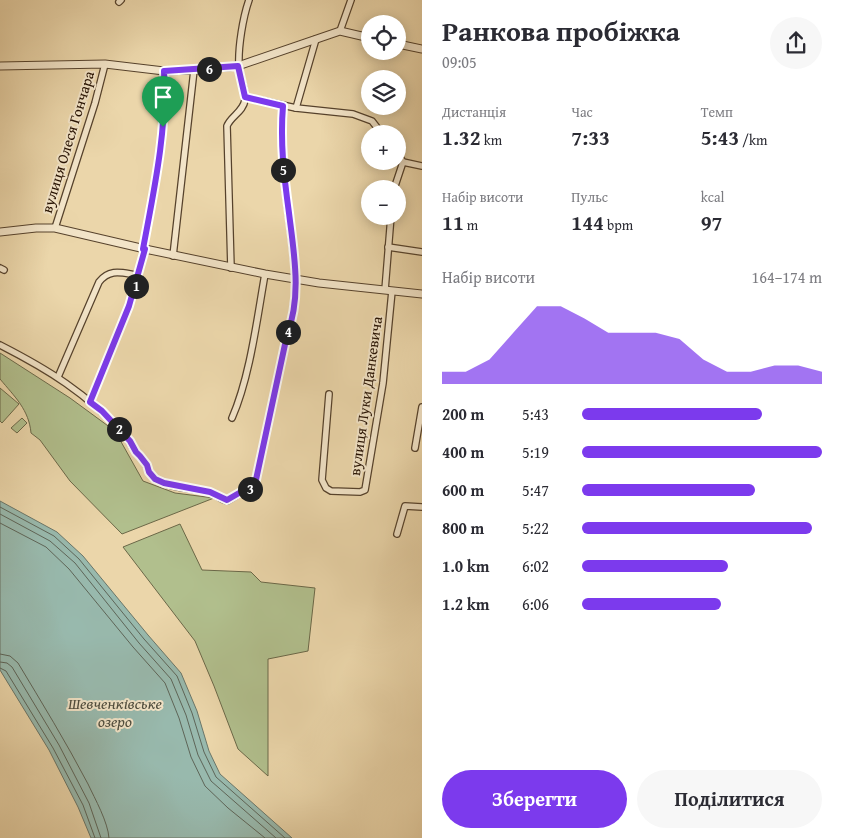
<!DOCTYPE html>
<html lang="uk">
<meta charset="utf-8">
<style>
body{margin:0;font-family:"Gentium Book Plus",serif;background:#f7f7f7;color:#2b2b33;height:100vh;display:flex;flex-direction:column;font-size:19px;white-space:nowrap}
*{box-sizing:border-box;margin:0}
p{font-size:16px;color:#7c7c81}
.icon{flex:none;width:28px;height:28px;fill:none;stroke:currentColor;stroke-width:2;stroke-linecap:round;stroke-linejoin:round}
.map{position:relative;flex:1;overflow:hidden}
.drawer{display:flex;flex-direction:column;background:#fff;width:420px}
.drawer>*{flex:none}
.tools{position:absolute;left:361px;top:15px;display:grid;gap:10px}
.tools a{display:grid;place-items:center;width:45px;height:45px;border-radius:50%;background:#fff;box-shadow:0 2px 12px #0003;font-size:25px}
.pin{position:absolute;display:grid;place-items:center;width:42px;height:42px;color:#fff;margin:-51px -21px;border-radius:50% 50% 50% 0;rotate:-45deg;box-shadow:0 0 5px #0007}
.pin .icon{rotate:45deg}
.km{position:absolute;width:25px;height:25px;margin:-12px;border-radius:50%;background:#222;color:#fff;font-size:14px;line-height:25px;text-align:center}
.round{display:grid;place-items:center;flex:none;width:52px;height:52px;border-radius:26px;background:#f7f7f7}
.overview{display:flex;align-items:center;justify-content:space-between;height:85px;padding:0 20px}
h1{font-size:28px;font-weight:600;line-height:38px}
.figures{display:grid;grid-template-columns:repeat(3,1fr);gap:8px;height:85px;padding:5px 20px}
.figures div{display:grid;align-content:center}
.figures b{font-size:21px;font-weight:600}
.figures small{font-size:14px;font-weight:400}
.figures p{font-size:14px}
.chart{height:140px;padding:10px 20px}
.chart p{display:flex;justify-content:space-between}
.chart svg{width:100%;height:90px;margin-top:5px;fill:#7c3aed;opacity:.7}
.button{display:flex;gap:10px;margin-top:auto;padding:10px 20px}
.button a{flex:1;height:58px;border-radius:30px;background:#7c3aed;color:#fff;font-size:20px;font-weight:600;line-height:58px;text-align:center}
.button a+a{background:#f7f7f7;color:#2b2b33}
ul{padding:0 20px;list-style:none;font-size:16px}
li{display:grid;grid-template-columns:80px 60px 1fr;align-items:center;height:38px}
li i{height:12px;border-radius:6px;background:#7c3aed}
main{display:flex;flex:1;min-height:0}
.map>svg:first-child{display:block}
.green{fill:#b1bf8d;stroke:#6b6848}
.water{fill:#98b9ad;stroke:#6a7669}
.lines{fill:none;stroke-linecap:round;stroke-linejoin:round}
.shore{stroke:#5e6558;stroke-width:1}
.minor-casing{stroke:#56422c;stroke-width:8}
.tertiary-casing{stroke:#56422c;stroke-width:9}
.minor{stroke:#f2e4c8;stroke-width:5.5}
.tertiary{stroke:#f2e4c8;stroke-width:7}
.route-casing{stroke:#fff;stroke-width:10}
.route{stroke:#7c3aed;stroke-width:6}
.labels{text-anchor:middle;stroke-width:4;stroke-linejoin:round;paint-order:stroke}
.street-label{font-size:15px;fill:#251102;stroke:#f2e4c8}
.water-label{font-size:16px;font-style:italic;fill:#4d4c3e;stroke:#f2e4c8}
</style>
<main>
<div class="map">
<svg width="422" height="838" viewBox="0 0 422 838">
<rect width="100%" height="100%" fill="#ebd6aa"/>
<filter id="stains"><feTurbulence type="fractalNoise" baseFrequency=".004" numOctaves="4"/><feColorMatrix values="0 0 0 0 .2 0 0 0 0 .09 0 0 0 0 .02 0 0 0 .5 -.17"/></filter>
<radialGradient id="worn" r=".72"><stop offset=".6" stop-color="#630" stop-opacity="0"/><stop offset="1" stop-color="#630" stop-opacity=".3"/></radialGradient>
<g class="green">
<path d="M0 353 70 398 115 431 143 481 175 493 214 498 122 534 70 481 40 440 31 433C29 410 15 397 0 379Z"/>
<path d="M0 388 19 404 2 423 0 421Z"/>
<path d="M22 418 27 423 17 433 11 428Z"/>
<path d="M180 524 202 570 251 572 261 582 315 588 308 651 268 659V776L238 749 214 686 195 641 123 547Z"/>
</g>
<path class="water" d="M0 501 57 532 83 556 148 635 181 673 197 711 209 751 220 774 292 838H91L78 807 49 750 0 670Z"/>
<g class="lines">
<g class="shore">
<path d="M0 507 54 536 79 559 144 639 177 676 192 713 204 752 216 777 285 838"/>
<path d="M0 514 50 541 75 563 139 643 171 679 186 715 198 755 211 781 276 838"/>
<path d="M0 523 46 547 69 569 133 647 165 683 179 718 191 757 205 786 228 808 265 838"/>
<path d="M0 654 10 656 18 663C42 703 66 742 88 784 95 799 108 822 109 838"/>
<path d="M0 662 7 663 12 667 59 745 89 803 101 838"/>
<path d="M0 668 6 671 53 748 83 805 95 838"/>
</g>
<g class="minor-casing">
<g id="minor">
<path d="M119 2 121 0"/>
<path d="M340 31 351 0"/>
<path d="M245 97 296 108 353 114 372 121 382 134"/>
<path d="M296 108 316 39"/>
<path d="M398 154 403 162 422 166"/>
<path d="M394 189 403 162"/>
<path d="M55 228 95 103 105 64"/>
<path d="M388 247 422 252"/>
<path d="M143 249C154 190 167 131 164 71"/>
<path d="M173 256 194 70"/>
<path d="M0 268 4 270"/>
<path d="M231 268 227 126C231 116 243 112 245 100 246 89 239 77 239 66 238 47 243 17 249 0"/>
<path d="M385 290 391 216"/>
<path d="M0 345C49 370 86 393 124 434 129 440 132 448 137 453 140 457 144 460 146 465 149 470 149 474 154 478 169 489 193 488 210 492 216 494 220 499 227 501L247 489H254L287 335C301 297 294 256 289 217 284 180 280 143 283 106"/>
<path d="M58 377 99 282C110 268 122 273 137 275"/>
<path d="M329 394 322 480 326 488 331 491 360 492 365 490 383 383 392 291"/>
<path d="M90 402 129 306 145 249"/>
<path d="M232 418C250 377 257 319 265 274"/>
<path d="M415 448 422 407"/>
<path d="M397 534 405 506 422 507"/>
</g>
</g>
<g class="tertiary-casing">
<g id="tertiary">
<path d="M398 44 422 49"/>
<path d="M0 66 105 64 164 71 194 70 238 66 340 31 370 38"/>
<path d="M0 232 36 228H55L145 249 265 274 319 283 422 294"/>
</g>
</g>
<use href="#minor" class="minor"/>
<use href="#tertiary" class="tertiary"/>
</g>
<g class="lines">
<g class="route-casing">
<path id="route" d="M238 66 245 97 283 106C280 142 284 177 289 213 294 254 302 296 287 335L254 489H246L227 500 210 492 164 483 155 479 149 472 147 465 140 456 136 452 130 441 102 411 90 402 129 306 145 249H143C154 190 167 131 164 71Z"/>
</g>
<use href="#route" class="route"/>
</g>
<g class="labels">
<g class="street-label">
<text transform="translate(68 142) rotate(-73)" y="5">вулиця Олеся Гончара</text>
<text transform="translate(366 396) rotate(-82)" y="5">вулиця Луки Данкевича</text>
</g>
<g class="water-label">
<text x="115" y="709">Шевченківське<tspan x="115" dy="18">озеро</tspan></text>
</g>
</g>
<rect width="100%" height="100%" filter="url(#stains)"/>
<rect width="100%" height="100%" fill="url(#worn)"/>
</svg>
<div class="tools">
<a><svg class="icon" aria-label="locate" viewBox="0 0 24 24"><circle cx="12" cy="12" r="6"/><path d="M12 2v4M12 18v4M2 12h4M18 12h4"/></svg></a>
<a><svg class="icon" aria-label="layers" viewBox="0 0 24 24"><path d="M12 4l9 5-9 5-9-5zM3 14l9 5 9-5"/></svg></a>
<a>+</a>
<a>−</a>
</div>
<div class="pin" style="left:163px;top:127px;background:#1e9e55"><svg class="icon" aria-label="arrive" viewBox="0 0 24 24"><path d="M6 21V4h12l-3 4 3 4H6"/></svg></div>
<b class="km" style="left:136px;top:286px">1</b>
<b class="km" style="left:119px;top:429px">2</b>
<b class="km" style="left:250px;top:489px">3</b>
<b class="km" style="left:288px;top:332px">4</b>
<b class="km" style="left:283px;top:170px">5</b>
<b class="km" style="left:209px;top:69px">6</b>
</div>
<section class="drawer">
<div class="overview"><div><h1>Ранкова пробіжка</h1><p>09:05</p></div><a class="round"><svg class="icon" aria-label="share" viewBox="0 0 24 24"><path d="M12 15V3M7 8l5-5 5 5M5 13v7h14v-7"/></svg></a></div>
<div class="figures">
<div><p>Дистанція</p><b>1.32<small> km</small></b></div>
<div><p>Час</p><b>7:33</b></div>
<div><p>Темп</p><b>5:43<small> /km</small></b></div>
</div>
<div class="figures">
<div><p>Набір висоти</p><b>11<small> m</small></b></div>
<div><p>Пульс</p><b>144<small> bpm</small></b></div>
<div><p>kcal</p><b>97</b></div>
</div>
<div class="chart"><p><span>Набір висоти</span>164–174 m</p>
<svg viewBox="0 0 160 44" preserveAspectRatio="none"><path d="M0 44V38L10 38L20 32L30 19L40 6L50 6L60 12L70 19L80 19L90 19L100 22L110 32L120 38L130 38L140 35L150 35L160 38V44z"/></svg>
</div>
<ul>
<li><b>200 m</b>5:43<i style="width:75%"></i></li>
<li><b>400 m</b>5:19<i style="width:100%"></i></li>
<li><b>600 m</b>5:47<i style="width:72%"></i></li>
<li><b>800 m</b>5:22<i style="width:96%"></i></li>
<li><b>1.0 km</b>6:02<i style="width:61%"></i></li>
<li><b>1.2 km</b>6:06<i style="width:58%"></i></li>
</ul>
<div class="button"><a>Зберегти</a><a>Поділитися</a></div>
</section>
</main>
